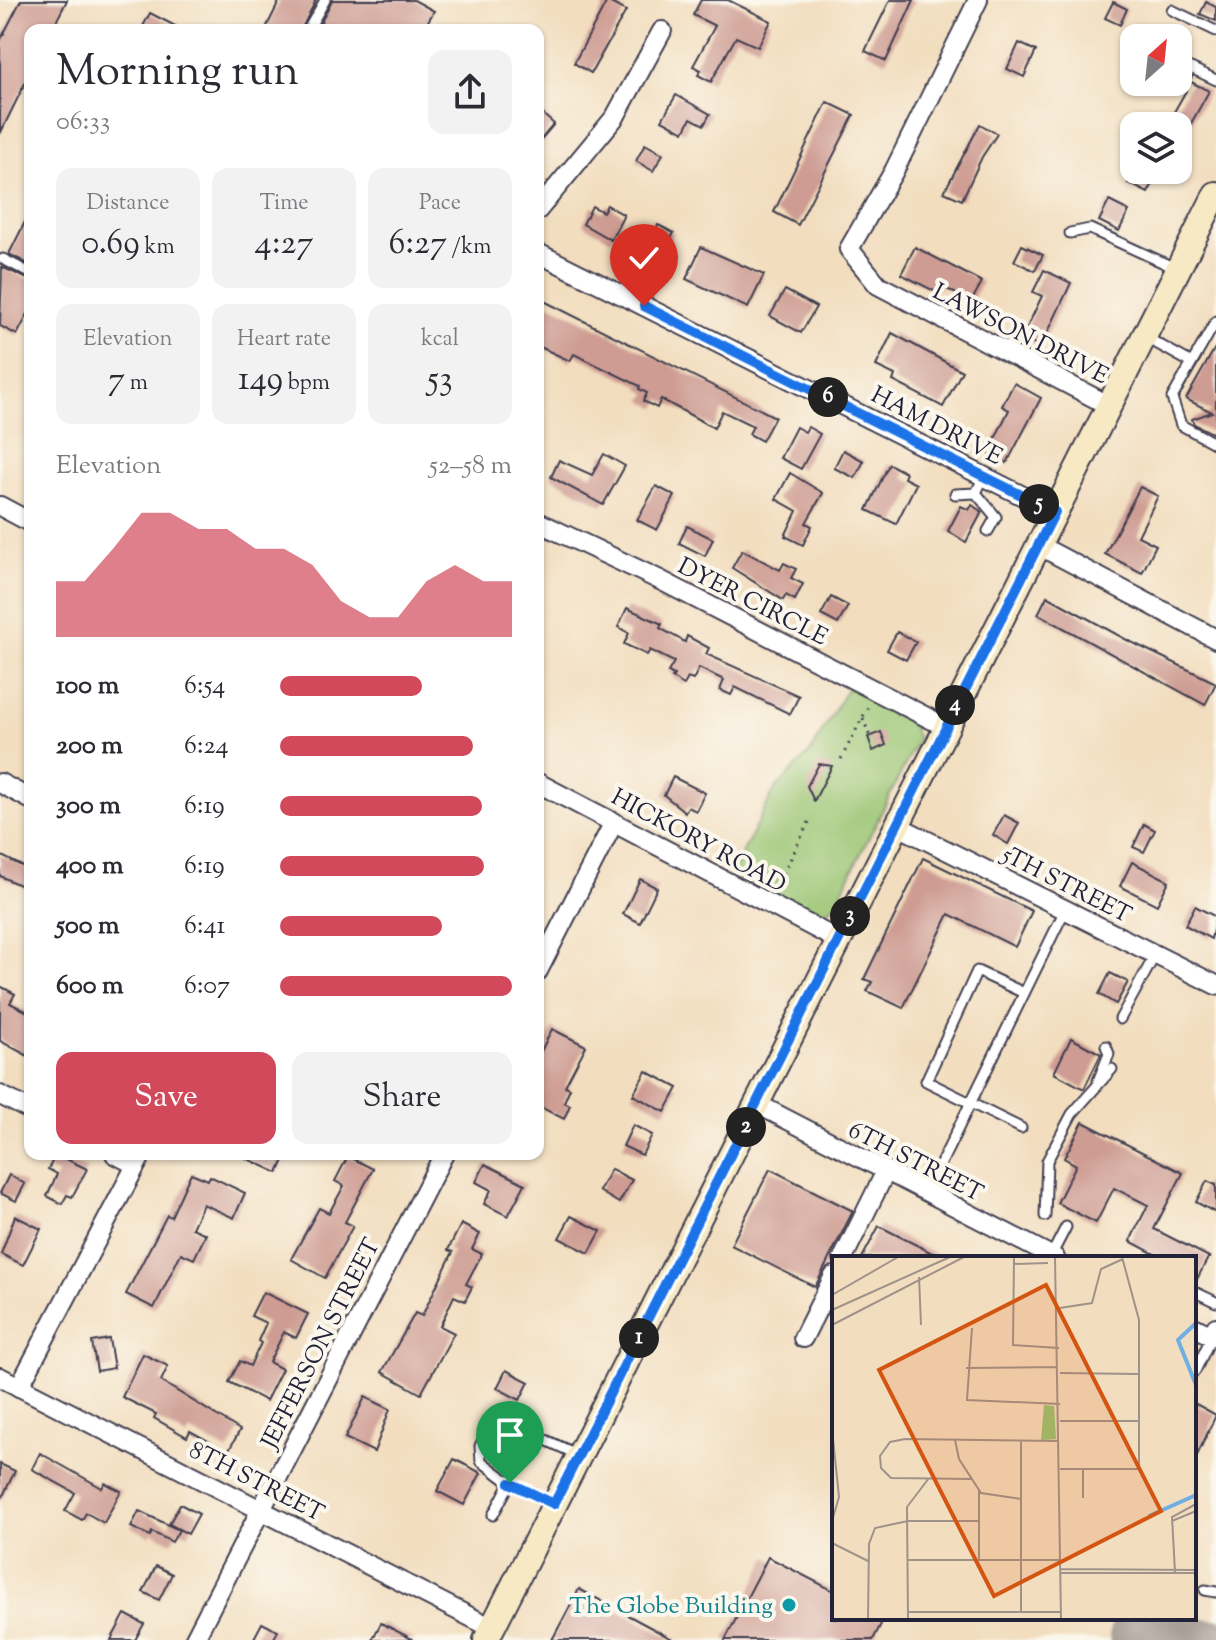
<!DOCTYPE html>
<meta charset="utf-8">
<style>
body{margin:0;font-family:"Sorts Mill Goudy",serif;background:#f2f2f3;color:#2b2b33;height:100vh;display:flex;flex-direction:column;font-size:30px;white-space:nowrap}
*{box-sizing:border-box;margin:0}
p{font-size:26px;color:#7c7c81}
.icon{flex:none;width:44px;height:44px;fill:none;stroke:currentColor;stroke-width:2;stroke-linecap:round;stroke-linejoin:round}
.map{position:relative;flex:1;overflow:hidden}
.details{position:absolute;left:24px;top:24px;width:520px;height:1136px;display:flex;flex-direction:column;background:#fff;border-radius:16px;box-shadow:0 2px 6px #0004}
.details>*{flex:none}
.needle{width:52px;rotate:27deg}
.tools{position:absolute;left:1120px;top:24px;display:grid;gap:16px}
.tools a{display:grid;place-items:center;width:72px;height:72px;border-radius:16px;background:#fff;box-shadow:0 2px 6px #0004;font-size:40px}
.pin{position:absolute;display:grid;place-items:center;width:68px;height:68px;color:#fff;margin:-82px -34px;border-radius:50% 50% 50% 0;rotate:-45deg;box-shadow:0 0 8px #0007}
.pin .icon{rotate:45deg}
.km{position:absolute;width:40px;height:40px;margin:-20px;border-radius:50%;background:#222;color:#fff;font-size:22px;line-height:40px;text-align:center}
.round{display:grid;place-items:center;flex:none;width:84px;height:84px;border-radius:16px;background:#f2f2f3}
.summary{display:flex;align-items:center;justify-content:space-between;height:136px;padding:0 32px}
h1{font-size:44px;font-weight:600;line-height:60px}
.figures{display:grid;grid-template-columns:repeat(3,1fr);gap:12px;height:136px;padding:8px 32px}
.figures div{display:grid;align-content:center;border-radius:16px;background:#f2f2f3;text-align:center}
.figures b{font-size:34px;font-weight:600}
.figures small{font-size:22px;font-weight:400}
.figures p{font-size:22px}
.chart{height:224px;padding:16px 32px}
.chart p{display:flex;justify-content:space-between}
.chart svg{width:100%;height:144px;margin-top:8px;fill:#d1495b;opacity:.7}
.action{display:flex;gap:16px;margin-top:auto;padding:16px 32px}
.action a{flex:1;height:92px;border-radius:16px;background:#d1495b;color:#fff;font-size:32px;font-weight:600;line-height:92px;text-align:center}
.action a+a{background:#f2f2f3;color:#2b2b33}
ul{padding:0 32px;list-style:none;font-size:26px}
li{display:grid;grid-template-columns:128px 96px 1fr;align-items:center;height:60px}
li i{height:20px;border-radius:10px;background:#d1495b}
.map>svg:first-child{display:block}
.green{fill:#99c471;stroke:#5e7356;stroke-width:2}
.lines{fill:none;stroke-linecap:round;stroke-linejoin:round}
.taxiway{stroke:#8a807c;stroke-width:42}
.building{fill:#ce9c93}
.lane-casing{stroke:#413e4f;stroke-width:13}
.street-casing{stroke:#413e4f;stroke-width:22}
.secondary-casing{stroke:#413e4f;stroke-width:28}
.path{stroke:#413e4f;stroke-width:3;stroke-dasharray:2 6;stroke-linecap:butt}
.lane{stroke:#fff;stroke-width:9}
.street{stroke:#fff;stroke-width:18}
.secondary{stroke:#f6e9c3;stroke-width:24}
.route-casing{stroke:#fff;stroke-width:16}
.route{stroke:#1a73e8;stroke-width:10}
.culture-dot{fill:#0f9aa8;stroke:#fbf7ec;stroke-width:3}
.labels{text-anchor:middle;stroke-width:8;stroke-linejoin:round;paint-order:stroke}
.street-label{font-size:24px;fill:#22223b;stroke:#fbf7ec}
.culture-label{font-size:24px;fill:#0d838f;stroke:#fbf7ec;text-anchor:end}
.inset-river{fill:none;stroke:#6fafe2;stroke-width:4}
.inset-road{fill:none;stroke:#9f928a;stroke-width:2}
.view{fill:#d45411;fill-opacity:0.15;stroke:#d45411;stroke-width:4}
.inset-edge{fill:none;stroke:#22223b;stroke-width:4}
</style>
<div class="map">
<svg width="1216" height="1640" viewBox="0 0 1216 1640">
<rect width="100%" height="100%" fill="#fbf7ec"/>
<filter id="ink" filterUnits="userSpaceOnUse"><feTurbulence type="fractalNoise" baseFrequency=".0125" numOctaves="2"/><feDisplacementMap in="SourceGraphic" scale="16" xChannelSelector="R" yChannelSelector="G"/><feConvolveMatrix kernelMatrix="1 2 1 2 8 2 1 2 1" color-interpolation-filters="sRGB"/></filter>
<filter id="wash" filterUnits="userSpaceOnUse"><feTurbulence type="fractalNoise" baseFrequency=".006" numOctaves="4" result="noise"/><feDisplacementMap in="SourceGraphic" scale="32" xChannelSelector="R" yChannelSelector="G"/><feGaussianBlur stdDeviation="1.8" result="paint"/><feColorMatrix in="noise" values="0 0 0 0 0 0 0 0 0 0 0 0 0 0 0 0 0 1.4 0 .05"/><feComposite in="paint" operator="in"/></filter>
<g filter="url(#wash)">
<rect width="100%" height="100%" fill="#f2ddbe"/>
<path class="green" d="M848 687 909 719 918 739 835 905 821 915 812 916 731 875 775 789 810 753Z"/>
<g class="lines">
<path class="taxiway" d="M1130 1635 1216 1640"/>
</g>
<g id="blocks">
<g class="building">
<path d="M21 0H67L52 30H30V73L0 134V41Z"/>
<path d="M280 0H316L301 30H265Z"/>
<path d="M332 0H414L434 11 423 30H317Z"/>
<path d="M701 0H728L771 21 758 47 736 37 711 82 698 75 701 70 693 66 715 26 693 15Z"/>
<path d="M890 0H914L886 61 865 51Z"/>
<path d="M607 1 626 11 591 73 574 63Z"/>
<path d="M1113 2 1127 9 1120 25 1105 18Z"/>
<path d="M1206 2 1216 7V21L1200 14Z"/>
<path d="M150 13 183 30H141Z"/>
<path d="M1019 43 1036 51 1024 77 1007 69Z"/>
<path d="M1191 82 1209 91 1178 147V126H1166Z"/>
<path d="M676 95 710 114 704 125 691 118 684 132 662 120Z"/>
<path d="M827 102 854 115 798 225 774 212Z"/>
<path d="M538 110 554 124 538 143Z"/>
<path d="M980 124 997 134 982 157 962 200 944 192Z"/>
<path d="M645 144 663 154 653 171 636 161Z"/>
<path d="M1135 170H1160L1148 193 1128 183Z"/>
<path d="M1109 201 1129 211 1119 231 1099 221Z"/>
<path d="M607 205 624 215 611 240 583 224 592 206 603 212Z"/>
<path d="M30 212V265L9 254Z"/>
<path d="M658 225 674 233 656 265 631 251 641 233 650 238Z"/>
<path d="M1022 245 1043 255 1035 271 1014 261Z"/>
<path d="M701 247 764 275 748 308 686 279Z"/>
<path d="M915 247 982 282 971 302 940 285 936 292 901 274Z"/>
<path d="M2 267 30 280V310L17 335 0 326Z"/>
<path d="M1044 270 1071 283 1041 347 1022 338 1042 296 1033 292Z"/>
<path d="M785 290 816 307 801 333 770 316Z"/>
<path d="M538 298 775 417 762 441 749 434 753 426 722 411 714 428 661 399 657 408 643 401 647 393 639 389 640 386 574 354 570 361 538 346Z"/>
<path d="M892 333 962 371 943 407 893 381 895 375 876 366Z"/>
<path d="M1216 346V435L1194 424 1192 419 1212 412 1186 399Z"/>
<path d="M1014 383 1041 398 1007 463 988 453 1009 410 1002 406Z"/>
<path d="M796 427 805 432 808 427 820 434 801 469 780 458Z"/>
<path d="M843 450 864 461 855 478 834 468Z"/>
<path d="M604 454 625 466 603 505 551 477 559 460 592 475Z"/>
<path d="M889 464 906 473 904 478 916 484 896 524 867 510Z"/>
<path d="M790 473 823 493 806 523 812 526 803 545 785 536 797 511 776 499Z"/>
<path d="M656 486 675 496 657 530 637 520Z"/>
<path d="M1140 487 1158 496 1138 536 1156 545 1142 573 1105 554Z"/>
<path d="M972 505 982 512 966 542 948 531 961 506 969 510Z"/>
<path d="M687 526 713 539 705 556 679 543Z"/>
<path d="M742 550 780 570 784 563 796 569 791 578 803 584 795 600 786 595 783 600 732 568Z"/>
<path d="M1047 596 1125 639 1216 683 1205 705 1038 614Z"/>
<path d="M831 597 848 606 838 624 821 615Z"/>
<path d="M627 608 662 624 660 628 685 642 687 636 709 648 706 654 799 696 790 714 735 687 731 695 720 690 724 680 699 668 693 680 688 678 684 685 672 678 674 675 668 672 674 662 650 650 647 655 624 644 629 633 618 627Z"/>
<path d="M897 632 916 642 906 660 887 650Z"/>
<path d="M881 732 886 745 873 751 868 737Z"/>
<path d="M819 764 832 766 814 801 807 786Z"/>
<path d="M673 777 705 793 696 811 688 807 685 812 664 795Z"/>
<path d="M1004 815 1019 823 1008 844 993 835Z"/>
<path d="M1144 824 1155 830 1144 852 1133 847Z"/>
<path d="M0 855 30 870V890L0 876Z"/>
<path d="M923 858 1032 911 1015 947 949 914 903 1008 867 991 872 982 864 979Z"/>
<path d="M1132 862 1169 881 1157 905 1120 886Z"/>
<path d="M640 879 657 888 640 923 623 914Z"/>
<path d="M1195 906 1216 917 1211 939 1185 925Z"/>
<path d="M1110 973 1128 982 1116 1004 1099 994Z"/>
<path d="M0 986 15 994 10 1003 30 1013V1057L0 1041Z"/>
<path d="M552 1029 586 1046 565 1086 570 1088 564 1102 570 1105 564 1119 538 1106V1057Z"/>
<path d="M1071 1038 1101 1054 1084 1089 1054 1073Z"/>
<path d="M646 1071 678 1088 665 1112 633 1095Z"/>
<path d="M1083 1122 1183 1173 1154 1229 1211 1258H1208L1194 1285V1258H1162L1130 1241 1148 1205 1114 1188 1096 1223 1057 1203 1076 1165 1064 1158Z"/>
<path d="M633 1125 652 1135 642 1155 623 1146Z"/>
<path d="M56 1154 87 1169 72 1197 67 1195 62 1204 47 1196 57 1174 48 1169Z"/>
<path d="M237 1154H287L278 1173Z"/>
<path d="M348 1156 373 1169 345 1222 353 1226 325 1278 291 1259 319 1208 329 1213 344 1186 335 1181Z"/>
<path d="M485 1164 525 1184 508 1216 484 1204 491 1190 476 1182Z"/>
<path d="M611 1169 632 1180 619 1203 599 1191Z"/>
<path d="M770 1169 853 1211 815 1287 731 1245Z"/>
<path d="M191 1173 208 1180 210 1176 245 1193 234 1218 203 1204 192 1228 206 1234 194 1259 181 1253 154 1308 126 1294 167 1215 171 1217Z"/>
<path d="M9 1175 25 1184 16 1201 0 1193Z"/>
<path d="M1207 1181 1216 1185V1213L1196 1202Z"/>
<path d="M15 1216 41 1229 23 1265 1 1254Z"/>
<path d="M571 1216 601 1231 589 1253 559 1238Z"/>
<path d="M461 1224 480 1234 472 1249 482 1254 466 1284 472 1287 465 1301 454 1296 440 1326 454 1333 421 1394 382 1372 415 1313 422 1316 453 1252 448 1250Z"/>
<path d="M879 1226 942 1258H862Z"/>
<path d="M263 1292 308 1314 296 1338 284 1332 269 1362 282 1369 266 1401 229 1382 240 1361 250 1366 261 1343 258 1341 266 1323 251 1316Z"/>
<path d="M109 1339 114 1368 97 1371 92 1342Z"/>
<path d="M143 1354 168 1366 161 1381 240 1430 228 1452 190 1431 187 1437 154 1418 156 1414 122 1397Z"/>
<path d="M506 1370 529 1382 520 1400 497 1388Z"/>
<path d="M365 1397 390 1409 374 1452 345 1438Z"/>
<path d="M1194 1403 1216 1415 1194 1462Z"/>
<path d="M40 1453 102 1488 105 1483 121 1491 104 1523 86 1513 82 1520 65 1511 75 1493 32 1469Z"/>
<path d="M454 1459 481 1473 464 1505 437 1491Z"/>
<path d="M0 1464 15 1471 0 1502Z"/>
<path d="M180 1504 199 1514 188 1534 169 1524Z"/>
<path d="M139 1511 179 1530 172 1542 152 1532 150 1536 131 1527Z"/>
<path d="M768 1557 834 1591V1618H884L873 1640H725Z"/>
<path d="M156 1566 172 1574 159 1600 143 1592Z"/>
<path d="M579 1589 674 1640H552Z"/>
<path d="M125 1614 144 1624 135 1640H111Z"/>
<path d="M262 1623 278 1631 273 1640H253Z"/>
<path d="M381 1623 414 1640H372Z"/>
</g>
</g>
</g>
<g filter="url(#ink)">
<use href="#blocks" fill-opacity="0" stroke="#413e4f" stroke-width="2"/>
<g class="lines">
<g class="lane-casing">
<g id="lane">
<path d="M1172 10 1216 31"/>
<path d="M308 30 325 0"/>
<path d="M1182 82 1191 68 1216 80"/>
<path d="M1070 233 1090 229 1175 268"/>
<path d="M3 259 30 273"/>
<path d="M1216 321 1172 398 1181 425 1216 444"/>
<path d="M1147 338 1192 363"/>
<path d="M976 493 996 517 988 531"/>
<path d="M955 494 976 493 984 476"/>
<path d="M1120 1019 1155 955"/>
<path d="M1098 1081 1109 1054 1106 1046"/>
<path d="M1021 1128 926 1081 977 971 1024 993"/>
<path d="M926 1194 1065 910"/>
<path d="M1045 1216 1047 1161 1072 1114 1112 1069"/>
<path d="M1051 1256 1066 1227"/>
<path d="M1197 1293 1216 1302"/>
<path d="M1195 1371 1212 1336"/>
<path d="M510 1483 481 1461 480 1446 496 1417 576 1454"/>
<path d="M493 1515 510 1483 554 1504"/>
<path d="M1205 1590 1216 1592"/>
</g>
</g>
<g class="street-casing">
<g id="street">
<path d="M978 0 894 171 849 249 878 285 1108 405"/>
<path d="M538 210 615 117 662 31"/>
<path d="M538 253 1055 512"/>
<path d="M0 506 30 522"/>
<path d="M538 522 662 581 944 726"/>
<path d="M1038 545 1216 639"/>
<path d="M0 783 30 799"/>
<path d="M538 783 838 940"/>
<path d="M896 825 1216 985"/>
<path d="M538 971 614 822"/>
<path d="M0 1095 30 1110"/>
<path d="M757 1104 1055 1258"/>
<path d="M115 1154 136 1165"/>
<path d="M843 1258 885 1173"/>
<path d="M1194 1327 1212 1336 1216 1327"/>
<path d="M803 1338 834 1276"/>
<path d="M0 1377 492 1628"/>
<path d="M19 1387 142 1154"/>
<path d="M194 1640 444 1154"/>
</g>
</g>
<g class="secondary-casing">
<path id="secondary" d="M486 1640 1216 194"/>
</g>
<g class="path">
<path d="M863 718 870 737"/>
<path d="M841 759 868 707"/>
<path d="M776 888 809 822"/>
</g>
<use href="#lane" class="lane"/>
<use href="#street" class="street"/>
<use href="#secondary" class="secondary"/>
</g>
</g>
<g class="lines" filter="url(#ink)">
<g class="route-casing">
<path id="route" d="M510 1483 554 1504 1055 512 644 306"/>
</g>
<use href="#route" class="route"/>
</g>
<circle class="culture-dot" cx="789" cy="1605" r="8"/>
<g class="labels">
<g class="street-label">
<text transform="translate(1021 333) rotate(27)" y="8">LAWSON DRIVE</text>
<text transform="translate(937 425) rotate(27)" y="8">HAM DRIVE</text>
<text transform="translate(753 601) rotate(27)" y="8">DYER CIRCLE</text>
<text transform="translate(699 840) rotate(28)" y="8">HICKORY ROAD</text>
<text transform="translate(1067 884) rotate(27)" y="8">5TH STREET</text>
<text transform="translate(916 1161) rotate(27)" y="8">6TH STREET</text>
<text transform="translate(320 1343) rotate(-63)" y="8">JEFFERSON STREET</text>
<text transform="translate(257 1481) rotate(27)" y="8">8TH STREET</text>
</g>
<g class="culture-label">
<text x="773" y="1613">The Globe Building</text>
</g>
</g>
<g transform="translate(832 1256)">
<rect width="364" height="364" fill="#f2ddbe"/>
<path d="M212 149 222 150 224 183 209 184Z" fill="#99c471"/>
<path class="inset-river" d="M364 67 346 84 364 129M317 260 364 239"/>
<path class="inset-road" d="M182 1 181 89 227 92M223 1 229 363M181 8 216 7M87 21 89 69M0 39 66 1M228 52 260 47 269 13 291 3M0 54 118 1M0 69 132 1M140 72 135 144 228 148M134 112 225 111M228 117 307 118M228 165H307M0 173 7 241 0 265M123 184 127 203 149 237 189 243M228 213H307V64L290 1M251 214V242M140 223 59 222 49 212 48 200 58 186 73 183 227 185M340 265 364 255M0 287 36 305M76 304H229M147 304V233M229 313 364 314M343 316 340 261 364 248M229 317H364M76 356H229M189 356V184M36 363 37 288 43 272 76 265H147M76 363 75 251 97 222"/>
<path class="view" d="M214 29 329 255 162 340 47 114Z"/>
<rect width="364" height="364" class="inset-edge"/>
</g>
</svg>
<div class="tools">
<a><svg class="needle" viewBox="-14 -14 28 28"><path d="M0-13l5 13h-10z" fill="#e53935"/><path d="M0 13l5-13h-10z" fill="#7c7c81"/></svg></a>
<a><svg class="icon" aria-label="layers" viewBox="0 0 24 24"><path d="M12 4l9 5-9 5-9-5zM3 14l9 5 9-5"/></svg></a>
</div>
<div class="pin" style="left:510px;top:1483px;background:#1e9e55"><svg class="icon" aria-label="arrive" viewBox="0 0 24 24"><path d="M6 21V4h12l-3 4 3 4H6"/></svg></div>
<div class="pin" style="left:644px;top:306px;background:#d93025"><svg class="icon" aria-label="check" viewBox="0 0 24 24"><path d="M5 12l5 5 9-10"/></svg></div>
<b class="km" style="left:639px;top:1338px">1</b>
<b class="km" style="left:746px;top:1127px">2</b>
<b class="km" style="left:850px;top:916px">3</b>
<b class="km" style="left:955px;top:705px">4</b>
<b class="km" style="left:1039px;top:504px">5</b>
<b class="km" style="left:828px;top:397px">6</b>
<section class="details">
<div class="summary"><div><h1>Morning run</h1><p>06:33</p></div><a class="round"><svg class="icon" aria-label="share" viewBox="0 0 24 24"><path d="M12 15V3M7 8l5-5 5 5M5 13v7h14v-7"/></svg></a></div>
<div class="figures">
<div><p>Distance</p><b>0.69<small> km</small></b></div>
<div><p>Time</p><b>4:27</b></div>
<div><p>Pace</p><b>6:27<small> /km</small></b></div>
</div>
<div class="figures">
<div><p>Elevation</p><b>7<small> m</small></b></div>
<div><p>Heart rate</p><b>149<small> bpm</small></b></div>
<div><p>kcal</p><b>53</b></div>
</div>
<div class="chart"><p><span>Elevation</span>52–58 m</p>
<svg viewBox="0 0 160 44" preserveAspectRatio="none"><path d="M0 44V27L10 27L20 17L30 6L40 6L50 11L60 11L70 17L80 17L90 22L100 33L110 38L120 38L130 27L140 22L150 27L160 27V44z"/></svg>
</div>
<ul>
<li><b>100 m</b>6:54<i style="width:61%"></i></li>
<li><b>200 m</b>6:24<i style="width:83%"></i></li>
<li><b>300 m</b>6:19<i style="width:87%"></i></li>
<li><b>400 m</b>6:19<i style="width:88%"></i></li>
<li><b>500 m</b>6:41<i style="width:70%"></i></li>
<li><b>600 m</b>6:07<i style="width:100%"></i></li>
</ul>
<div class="action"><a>Save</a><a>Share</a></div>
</section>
</div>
